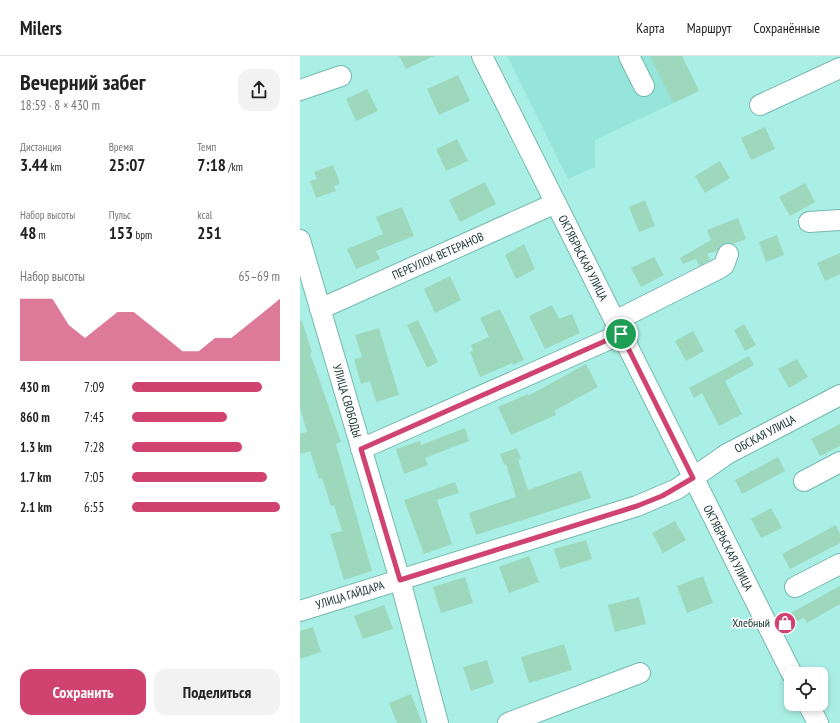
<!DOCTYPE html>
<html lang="ru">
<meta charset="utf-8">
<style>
body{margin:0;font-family:"PT Sans Narrow",sans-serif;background:#f2f2f2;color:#222;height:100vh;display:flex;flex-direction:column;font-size:15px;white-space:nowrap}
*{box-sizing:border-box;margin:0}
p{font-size:13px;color:#767676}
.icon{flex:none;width:22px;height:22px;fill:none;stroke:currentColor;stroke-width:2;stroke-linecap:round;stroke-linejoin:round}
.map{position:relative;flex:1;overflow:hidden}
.details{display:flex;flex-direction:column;background:#fff;width:300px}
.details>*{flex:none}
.fabs{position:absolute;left:484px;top:611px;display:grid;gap:8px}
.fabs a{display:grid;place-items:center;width:44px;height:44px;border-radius:8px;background:#fff;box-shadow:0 2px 6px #0003;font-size:20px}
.pin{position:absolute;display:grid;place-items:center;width:34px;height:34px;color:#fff;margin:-17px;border:2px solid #fff;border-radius:50%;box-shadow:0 1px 4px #0007}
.round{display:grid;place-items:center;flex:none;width:42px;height:42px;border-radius:12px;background:#f2f2f2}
.summary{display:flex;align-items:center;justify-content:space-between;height:68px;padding:0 20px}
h1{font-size:22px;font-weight:700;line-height:30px}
.stats{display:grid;grid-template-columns:repeat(3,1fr);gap:6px;height:68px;padding:4px 20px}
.stats div{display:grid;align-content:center}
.stats b{font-size:17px;font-weight:700}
.stats small{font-size:11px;font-weight:400}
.stats p{font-size:11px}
.chart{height:112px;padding:8px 20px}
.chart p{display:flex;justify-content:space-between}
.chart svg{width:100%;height:72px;margin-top:4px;fill:#d04370;opacity:.7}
.primary-button{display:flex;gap:8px;margin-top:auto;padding:8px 20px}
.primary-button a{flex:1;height:46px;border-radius:12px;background:#d04370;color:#fff;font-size:16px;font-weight:700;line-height:46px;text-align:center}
.primary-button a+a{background:#f2f2f2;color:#222}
ul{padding:0 20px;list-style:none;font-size:13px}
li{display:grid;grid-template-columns:64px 48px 1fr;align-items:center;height:30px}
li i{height:10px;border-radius:5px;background:#d04370}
header{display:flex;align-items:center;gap:24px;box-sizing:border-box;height:56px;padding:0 20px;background:#fff;border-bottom:1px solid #e0e0e0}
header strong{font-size:19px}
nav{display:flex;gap:22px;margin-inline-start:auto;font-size:14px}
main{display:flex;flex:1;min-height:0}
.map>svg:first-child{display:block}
.built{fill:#96e5da}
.building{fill:#9dd8bd}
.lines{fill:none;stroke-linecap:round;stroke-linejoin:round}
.minor-casing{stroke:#74b8ae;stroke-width:22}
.minor{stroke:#fff;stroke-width:20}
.route-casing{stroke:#fff;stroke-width:8}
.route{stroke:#d04370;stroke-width:5}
.labels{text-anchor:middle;stroke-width:3;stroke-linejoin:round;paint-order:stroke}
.street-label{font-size:12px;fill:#15312e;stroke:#fff}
.poi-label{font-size:12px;fill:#15312e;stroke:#fff;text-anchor:end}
</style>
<header>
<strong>Milers</strong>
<nav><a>Карта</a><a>Маршрут</a><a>Сохранённые</a></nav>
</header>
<main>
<section class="details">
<div class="summary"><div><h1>Вечерний забег</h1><p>18:59 · 8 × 430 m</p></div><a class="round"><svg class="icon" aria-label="share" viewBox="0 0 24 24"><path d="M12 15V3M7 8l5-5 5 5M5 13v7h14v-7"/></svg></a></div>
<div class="stats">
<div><p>Дистанция</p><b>3.44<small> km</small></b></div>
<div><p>Время</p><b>25:07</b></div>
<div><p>Темп</p><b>7:18<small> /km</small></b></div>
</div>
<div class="stats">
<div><p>Набор высоты</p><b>48<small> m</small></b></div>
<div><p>Пульс</p><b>153<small> bpm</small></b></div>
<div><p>kcal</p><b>251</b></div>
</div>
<div class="chart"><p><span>Набор высоты</span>65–69 m</p>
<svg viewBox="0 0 160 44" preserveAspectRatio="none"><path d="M0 44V6L10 6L20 6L30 22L40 30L50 22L60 14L70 14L80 22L90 30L100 38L110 38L120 30L130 30L140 22L150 14L160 6V44z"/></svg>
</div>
<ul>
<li><b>430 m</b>7:09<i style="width:88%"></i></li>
<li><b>860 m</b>7:45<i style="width:64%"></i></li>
<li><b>1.3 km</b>7:28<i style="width:74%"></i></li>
<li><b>1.7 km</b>7:05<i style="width:91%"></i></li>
<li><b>2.1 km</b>6:55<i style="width:100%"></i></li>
</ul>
<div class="primary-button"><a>Сохранить</a><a>Поделиться</a></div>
</section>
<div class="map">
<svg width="540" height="667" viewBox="0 0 540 667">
<rect width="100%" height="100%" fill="#aaefe5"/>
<path class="built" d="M207 0H382L399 35 295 84V111L268 123Z"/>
<g class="building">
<path d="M99 0H134L106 13Z"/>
<path d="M350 0H382L399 35 373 47Z"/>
<path d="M158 19 170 45 139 59 127 33Z"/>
<path d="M67 33 78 55 56 65 46 43Z"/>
<path d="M465 71 475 93 451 104 441 82Z"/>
<path d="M157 83 168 105 146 115 136 93Z"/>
<path d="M420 105 430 122 405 137 395 120Z"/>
<path d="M33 109 40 127 34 130 36 135 16 142 10 125 17 123 14 116Z"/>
<path d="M185 126 196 148 160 166 149 144Z"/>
<path d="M505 127 515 146 490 160 479 141Z"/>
<path d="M345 144 355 170 339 176 329 151Z"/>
<path d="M102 151 114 180 76 195 80 203 56 213 47 193 83 178 76 161Z"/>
<path d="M438 162 446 183 433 188 426 187 421 189 417 195 407 198 410 204 399 210 396 203 383 208 380 202 411 184 407 174Z"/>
<path d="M477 179 484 199 466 206 459 186Z"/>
<path d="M224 188 235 213 216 223 205 199Z"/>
<path d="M540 197V218L525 225 517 207Z"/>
<path d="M354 201 364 219 341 231 331 212Z"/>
<path d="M150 220 161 244 135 257 124 233Z"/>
<path d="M252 249 259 263 272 258 280 277 245 293 229 260Z"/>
<path d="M200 253 224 304 213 309 212 307 180 321 170 296 173 295 171 289 189 281 180 262Z"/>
<path d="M118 264 138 306 127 312 107 269Z"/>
<path d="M0 265H2L12 296 10 297 41 386 36 388 72 515 44 524 30 478 42 475 34 449 31 450 22 422 19 423 10 395 0 398V378L7 376 0 352Z"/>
<path d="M444 268 456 289 445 295 434 274Z"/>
<path d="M79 272 99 339 76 346 70 325 61 328 54 303 62 301 55 279Z"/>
<path d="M393 275 404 295 386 305 375 285Z"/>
<path d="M449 300 454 309 425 325 442 358 419 370 402 337 394 342 389 332Z"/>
<path d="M497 303 508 321 489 332 478 313Z"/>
<path d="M286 308 298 331 254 355 256 359 211 379 198 351 228 338V340Z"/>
<path d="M540 368V390L520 400 511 383Z"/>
<path d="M165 372 169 385 125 402 128 409 104 418 96 393 120 385 121 389Z"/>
<path d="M217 392 221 403 218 404 228 434 281 415 291 442 176 479 169 457 216 441 206 408 204 409 200 398Z"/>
<path d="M478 401 485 415 442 438 435 424Z"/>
<path d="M155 426 159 437 137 444 152 488 124 498 104 444Z"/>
<path d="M471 452 482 472 461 482 451 463Z"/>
<path d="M375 465 386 484 363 497 352 477Z"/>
<path d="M536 469 540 478V487L490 513 482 498Z"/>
<path d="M286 484 292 503 260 513 254 493Z"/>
<path d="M229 500 239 526 209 537 199 511Z"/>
<path d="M403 520 413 547 387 557 377 530Z"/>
<path d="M165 521 173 547 141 557 133 531Z"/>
<path d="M540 530V548L507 567 504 562 482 572 478 564Z"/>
<path d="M339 541 346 568 315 576 308 549Z"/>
<path d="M84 549 93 573 63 583 54 560Z"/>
<path d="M13 571 21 596 0 603V575Z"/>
<path d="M264 588 272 614 229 627 221 601Z"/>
<path d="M187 604 194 627 171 635 163 611Z"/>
<path d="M111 638 122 667H97L89 647Z"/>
</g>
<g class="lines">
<g class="minor-casing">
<g id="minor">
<path d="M182 0 492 618"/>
<path d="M329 0 344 30"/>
<path d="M0 34 41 20"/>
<path d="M460 49 540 12"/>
<path d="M509 166 540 164"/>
<path d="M0 184 100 524 138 667"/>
<path d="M20 253 256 147"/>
<path d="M315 265 420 212 424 209 428 198"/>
<path d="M61 393 321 278"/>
<path d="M504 425 540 406"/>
<path d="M495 531 540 508"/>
<path d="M0 555 337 450 377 433 427 398 540 339"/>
<path d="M508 648 518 667"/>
<path d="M208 667 340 617"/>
</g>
</g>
<use href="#minor" class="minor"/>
</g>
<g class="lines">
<g class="route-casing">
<path id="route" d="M321 278 393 422 362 440 337 450 100 524 61 393Z"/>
</g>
<use href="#route" class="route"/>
</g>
<defs>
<g id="shop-disc" transform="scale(1.15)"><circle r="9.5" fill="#d04370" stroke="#fff"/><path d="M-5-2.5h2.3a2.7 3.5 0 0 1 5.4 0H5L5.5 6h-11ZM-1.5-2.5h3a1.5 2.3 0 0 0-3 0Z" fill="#fff"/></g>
</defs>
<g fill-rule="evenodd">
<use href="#shop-disc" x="485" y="567"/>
</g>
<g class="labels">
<g class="street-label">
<text transform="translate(138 200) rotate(-24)" y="4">ПЕРЕУЛОК ВЕТЕРАНОВ</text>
<text transform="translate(283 202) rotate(63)" y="4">ОКТЯБРЬСКАЯ УЛИЦА</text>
<text transform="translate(47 345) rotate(74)" y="4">УЛИЦА СВОБОДЫ</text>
<text transform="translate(465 378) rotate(-28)" y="4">ОБСКАЯ УЛИЦА</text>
<text transform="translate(428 492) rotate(63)" y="4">ОКТЯБРЬСКАЯ УЛИЦА</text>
<text transform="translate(50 539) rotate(-17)" y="4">УЛИЦА ГАЙДАРА</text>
</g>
<g class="poi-label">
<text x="470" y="571">Хлебный</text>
</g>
</g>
</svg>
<div class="fabs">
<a><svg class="icon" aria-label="locate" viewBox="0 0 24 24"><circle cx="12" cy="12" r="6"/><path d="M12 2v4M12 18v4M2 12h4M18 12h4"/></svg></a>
</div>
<div class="pin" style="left:321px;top:278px;background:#1e9e55"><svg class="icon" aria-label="arrive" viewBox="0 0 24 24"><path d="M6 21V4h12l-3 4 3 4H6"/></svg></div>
</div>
</main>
